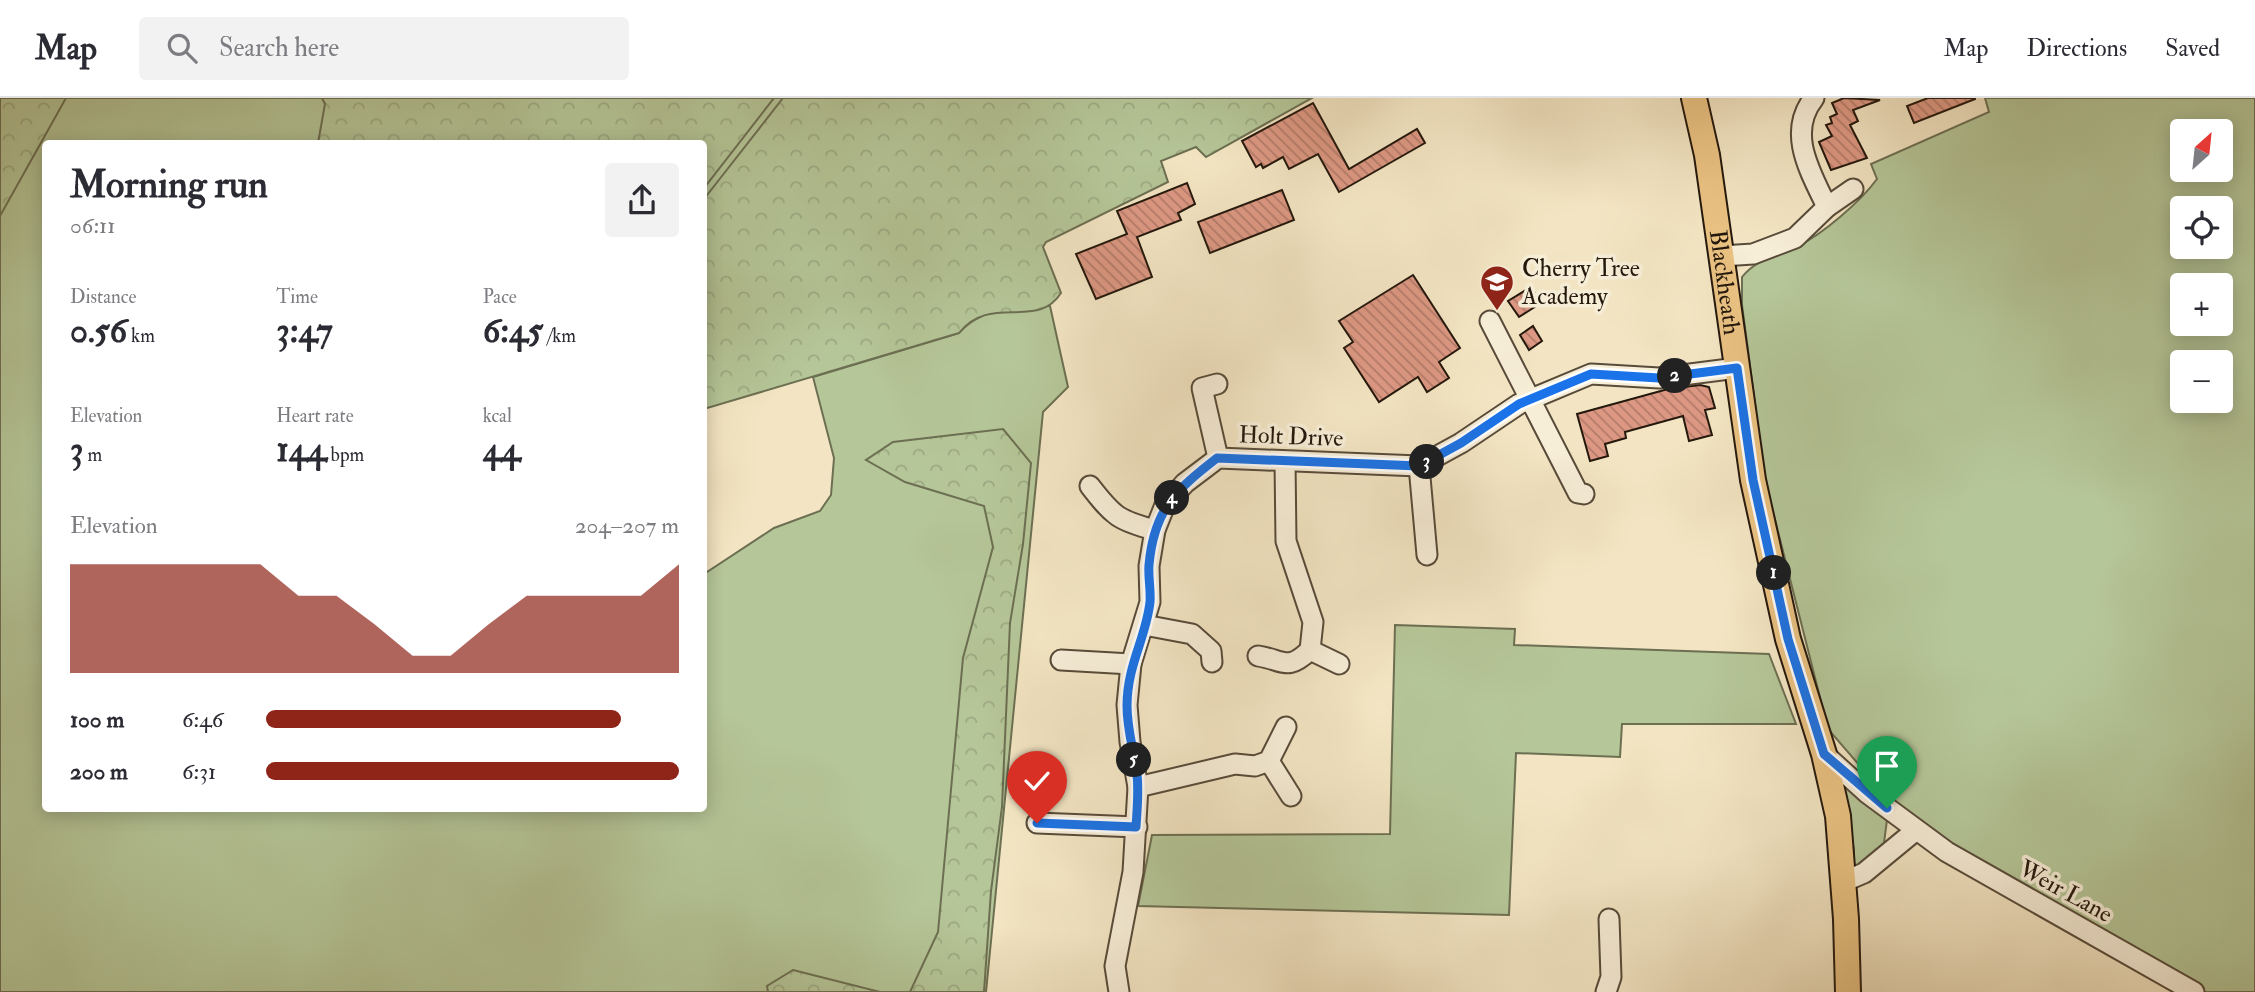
<!DOCTYPE html>
<meta charset="utf-8">
<style>
body{margin:0;font-family:"IM FELL Double Pica",serif;background:#f2f2f3;color:#2b2b33;height:100vh;display:flex;flex-direction:column;font-size:26px;white-space:nowrap}
*{box-sizing:border-box;margin:0}
p{font-size:23px;color:#7c7c81}
.icon{flex:none;width:38px;height:38px;fill:none;stroke:currentColor;stroke-width:2;stroke-linecap:round;stroke-linejoin:round}
.map{position:relative;flex:1;overflow:hidden}
.panel{position:absolute;left:42px;top:42px;width:665px;height:672px;display:flex;flex-direction:column;background:#fff;border-radius:7px;box-shadow:0 4px 18px #0003}
.panel>*{flex:none}
.needle{width:46px;rotate:27deg}
.tools{position:absolute;left:2170px;top:21px;display:grid;gap:14px}
.tools a{display:grid;place-items:center;width:63px;height:63px;border-radius:7px;background:#fff;box-shadow:0 4px 18px #0003;font-size:35px}
.pin{position:absolute;display:grid;place-items:center;width:60px;height:60px;color:#fff;margin:-72px -30px;border-radius:50% 50% 50% 0;rotate:-45deg;box-shadow:0 0 7px #0007}
.pin .icon{rotate:45deg}
.km{position:absolute;width:35px;height:35px;margin:-18px;border-radius:50%;background:#222;color:#fff;font-size:19px;line-height:35px;text-align:center}
.round{display:grid;place-items:center;flex:none;width:74px;height:74px;border-radius:7px;background:#f2f2f3}
.overview{display:flex;align-items:center;justify-content:space-between;height:119px;padding:0 28px}
h1{font-size:38px;font-weight:700;line-height:52px}
.figures{display:grid;grid-template-columns:repeat(3,1fr);gap:10px;height:119px;padding:7px 28px}
.figures div{display:grid;align-content:center}
.figures b{font-size:35px;font-weight:700}
.figures small{font-size:19px;font-weight:400}
.figures p{font-size:19px}
.chart{height:196px;padding:14px 28px}
.chart p{display:flex;justify-content:space-between}
.chart svg{width:100%;height:126px;margin-top:7px;fill:#8f2418;opacity:.7}
ul{padding:0 28px;list-style:none;font-size:23px}
li{display:grid;grid-template-columns:112px 84px 1fr;align-items:center;height:52px}
li i{height:18px;border-radius:9px;background:#8f2418}
header{display:flex;align-items:center;gap:42px;box-sizing:border-box;height:98px;padding:0 35px;background:#fff;border-bottom:2px solid #e1e1e2}
header strong{font-size:33px}
nav{display:flex;gap:38px;margin-inline-start:auto;font-size:24px}
.search{width:490px;height:63px;background:#f2f2f3;display:flex;align-items:center;gap:18px;box-sizing:border-box;padding:0 24px;border-radius:7px;color:#7c7c81;font-size:26px}
.map>svg:first-child{display:block}
.green{fill:#b5c698;stroke:#6c6f52;stroke-width:2;fill-rule:evenodd}
.forest{fill:url(#forest-crowns);stroke:#6c6f52;stroke-width:2}
.building{fill:url(#building-back-hatch);stroke:#24180d;stroke-width:2}
.lines{fill:none;stroke-linecap:round;stroke-linejoin:round}
.minor-casing{stroke:#584b3a;stroke-width:23}
.major-casing{stroke:#24180d;stroke-width:28}
.minor{stroke:#f7eed8;stroke-width:19}
.major{stroke:#eac282;stroke-width:24}
.route-casing{stroke:#fff;stroke-width:14}
.route{stroke:#1a73e8;stroke-width:9}
.labels{text-anchor:middle;stroke-width:7;stroke-linejoin:round;paint-order:stroke}
.poi-label{font-size:24px;fill:#24180d;stroke:#f7eed8;text-anchor:start}
.street-label{font-size:24px;fill:#24180d;stroke:#f7eed8}
</style>
<header>
<strong>Map</strong>
<div class="search"><svg class="icon" aria-label="search" viewBox="0 0 24 24"><circle cx="10" cy="10" r="6"/><path d="M15 15l6 6"/></svg>Search here</div>
<nav><a>Map</a><a>Directions</a><a>Saved</a></nav>
</header>
<div class="map">
<svg width="2255" height="894" viewBox="0 0 2255 894">
<defs>
<pattern id="forest-crowns" width="20" height="18" patternUnits="userSpaceOnUse" patternTransform="scale(1.75)"><rect width="20" height="18" fill="#b5c698"/><path d="M2 6a3 3 0 1 1 6 0M12 15a3 3 0 1 1 6 0" fill="none" stroke="#9ca982"/></pattern>
<pattern id="building-back-hatch" width="6" height="6" patternUnits="userSpaceOnUse" patternTransform="scale(1.75)"><rect width="6" height="6" fill="#dd9883"/><path d="M-1 5l2 2M0 0l6 6M5-1l2 2" fill="none" stroke="#b37b6a"/></pattern>
</defs>
<rect width="100%" height="100%" fill="#f3e5c3"/>
<filter id="stains"><feTurbulence type="fractalNoise" baseFrequency=".00286" numOctaves="4"/><feColorMatrix values="0 0 0 0 .2 0 0 0 0 .09 0 0 0 0 .02 0 0 0 .5 -.17"/></filter>
<radialGradient id="worn" r=".72"><stop offset=".6" stop-color="#630" stop-opacity="0"/><stop offset="1" stop-color="#630" stop-opacity=".3"/></radialGradient>
<g class="green">
<path d="M0 0H834L704 225V46H46V710H704V476L774 430 820 413 831 397 834 360 813 279 959 235C981 210 1018 207 1050 208L1068 289 1043 314 986 894H0Z"/>
<path d="M1985 0H2255V894H2197L1947 754 1873 683 1828 631 1765 382 1742 207V179C1757 160 1778 158 1798 148 1823 136 1861 103 1877 81L1871 66 1989 14ZM2182 33H2221V72H2182ZM2182 110H2221V149H2182ZM2182 187H2221V226H2182ZM2182 264H2221V303H2182Z"/>
<path d="M1395 527 1515 531 1514 547 1769 556 1796 626H1622L1620 659 1516 655 1509 817 1138 808 1152 737 1390 736Z"/>
<path d="M1839 677 1887 722 1884 745 1857 768 1854 766V752Z"/>
</g>
<g class="forest">
<path d="M0 0H66L0 118Z"/>
<path d="M322 0H774L704 90V46L318 45 325 6Z"/>
<path d="M783 0H1312L1206 59 1196 49 1161 63 1168 84 1046 144 1043 149 1061 195C1037 233 990 195 959 235L704 311V101Z"/>
<path d="M1003 331 1031 365 1023 446 1010 525 1002 709 991 793 984 894H910L938 834 963 560 993 449 984 408 905 384 866 362 893 344Z"/>
<path d="M793 872 880 894H768L767 888Z"/>
</g>
<g class="building">
<path d="M1844 0 1880 2 1853 12 1858 23 1850 27 1867 60 1831 72 1819 44 1832 38 1826 27 1832 25 1830 19 1837 16 1832 5Z"/>
<path d="M1928 0H1975V1L1914 25 1907 8Z"/>
<path d="M1313 5 1349 71 1417 31 1425 45 1339 94 1318 56 1289 71 1283 59 1263 70 1261 66 1256 69 1242 43Z"/>
<path d="M1187 85 1195 106 1178 115 1181 122 1137 139 1152 179 1096 201 1076 156 1127 136 1117 113Z"/>
<path d="M1282 92 1294 122 1210 155 1198 124Z"/>
<path d="M1413 177 1460 250 1439 264 1449 280 1427 294 1418 279 1379 304 1344 250 1353 244 1339 223Z"/>
<path d="M1531 189 1541 205 1519 219 1508 203Z"/>
<path d="M1533 228 1542 243 1529 252 1520 237Z"/>
<path d="M1700 287 1709 289 1715 310 1705 312 1712 337 1689 343 1683 318 1625 334 1626 340 1605 346 1608 358 1590 363 1577 316 1668 291Z"/>
</g>
<g class="lines">
<g class="minor-casing">
<g id="minor">
<path d="M1814 0C1786 35 1811 75 1827 109"/>
<path d="M1722 158 1753 156 1795 140 1827 109 1853 91"/>
<path d="M1490 223 1578 395 1584 396"/>
<path d="M1217 286 1202 290 1218 360"/>
<path d="M1285 364 1286 443 1313 524 1310 552 1339 566"/>
<path d="M1419 368 1427 457"/>
<path d="M1090 388C1113 418 1119 423 1155 432"/>
<path d="M1144 527 1192 536 1211 553 1212 564"/>
<path d="M1258 558C1284 562 1287 574 1310 552"/>
<path d="M1061 562 1131 566"/>
<path d="M1824 656 1867 695 1947 754 2194 894"/>
<path d="M1269 663 1291 698"/>
<path d="M1138 689 1235 666 1255 668 1269 663 1286 629"/>
<path d="M1037 725 1137 729"/>
<path d="M1843 784 1864 775 1915 733"/>
<path d="M1119 894 1115 868 1133 774 1138 689 1130 644 1127 607 1131 566 1150 504 1149 468 1155 432 1165 407 1185 385 1218 360 1419 368 1461 345 1519 306 1591 276 1659 280 1737 270"/>
<path d="M1606 894 1611 879 1609 821"/>
</g>
</g>
<g class="major-casing">
<g id="major">
<path id="s1" d="M1694 0 1707 57 1753 382 1788 541 1824 656 1838 718 1846 821 1848 894"/>
</g>
</g>
<use href="#minor" class="minor"/>
<use href="#major" class="major"/>
</g>
<g class="lines">
<g class="route-casing">
<path id="route" d="M1037 725 1136 729C1137 712 1139 694 1137 676 1134 653 1127 632 1127 608 1127 567 1146 540 1150 504 1151 492 1148 479 1149 467 1154 411 1176 392 1217 360L1419 368 1461 345 1519 306 1591 276 1659 280 1737 270 1753 382 1788 541 1824 656 1887 710"/>
</g>
<use href="#route" class="route"/>
</g>
<defs>
<g id="school-pin" transform="scale(1.75)"><path d="M0 17L-7.5 6A9.5 9.5 0 1 1 7.5 6Z" fill="#8f2418" stroke="#f7eed8"/><path d="M0-5L7-2L0 1L-7-2ZM-4 1L0 2.5L4 1V4Q0 6-4 4Z" fill="#fff"/></g>
</defs>
<g fill-rule="evenodd">
<use href="#school-pin" x="1497" y="184"/>
</g>
<g class="labels">
<g class="poi-label">
<text x="1522" y="178">Cherry Tree<tspan x="1522" dy="28">Academy</tspan></text>
</g>
<g class="street-label">
<text dy="8" stroke="none"><textPath href="#s1" startOffset="187">Blackheath</textPath></text>
<text transform="translate(1291 338) rotate(2)" y="8">Holt Drive</text>
<text transform="translate(2066 793) rotate(29)" y="8">Weir Lane</text>
</g>
</g>
<rect width="100%" height="100%" filter="url(#stains)"/>
<rect width="100%" height="100%" fill="url(#worn)"/>
</svg>
<div class="tools">
<a><svg class="needle" viewBox="-14 -14 28 28"><path d="M0-13l5 13h-10z" fill="#e53935"/><path d="M0 13l5-13h-10z" fill="#7c7c81"/></svg></a>
<a><svg class="icon" aria-label="locate" viewBox="0 0 24 24"><circle cx="12" cy="12" r="6"/><path d="M12 2v4M12 18v4M2 12h4M18 12h4"/></svg></a>
<a>+</a>
<a>−</a>
</div>
<div class="pin" style="left:1887px;top:710px;background:#1e9e55"><svg class="icon" aria-label="arrive" viewBox="0 0 24 24"><path d="M6 21V4h12l-3 4 3 4H6"/></svg></div>
<div class="pin" style="left:1037px;top:725px;background:#d93025"><svg class="icon" aria-label="check" viewBox="0 0 24 24"><path d="M5 12l5 5 9-10"/></svg></div>
<b class="km" style="left:1774px;top:475px">1</b>
<b class="km" style="left:1675px;top:278px">2</b>
<b class="km" style="left:1427px;top:364px">3</b>
<b class="km" style="left:1172px;top:400px">4</b>
<b class="km" style="left:1134px;top:662px">5</b>
<section class="panel">
<div class="overview"><div><h1>Morning run</h1><p>06:11</p></div><a class="round"><svg class="icon" aria-label="share" viewBox="0 0 24 24"><path d="M12 15V3M7 8l5-5 5 5M5 13v7h14v-7"/></svg></a></div>
<div class="figures">
<div><p>Distance</p><b>0.56<small> km</small></b></div>
<div><p>Time</p><b>3:47</b></div>
<div><p>Pace</p><b>6:45<small> /km</small></b></div>
</div>
<div class="figures">
<div><p>Elevation</p><b>3<small> m</small></b></div>
<div><p>Heart rate</p><b>144<small> bpm</small></b></div>
<div><p>kcal</p><b>44</b></div>
</div>
<div class="chart"><p><span>Elevation</span>204–207 m</p>
<svg viewBox="0 0 160 44" preserveAspectRatio="none"><path d="M0 44V6L10 6L20 6L30 6L40 6L50 6L60 17L70 17L80 27L90 38L100 38L110 27L120 17L130 17L140 17L150 17L160 6V44z"/></svg>
</div>
<ul>
<li><b>100 m</b>6:46<i style="width:86%"></i></li>
<li><b>200 m</b>6:31<i style="width:100%"></i></li>
</ul>
</section>
</div>
